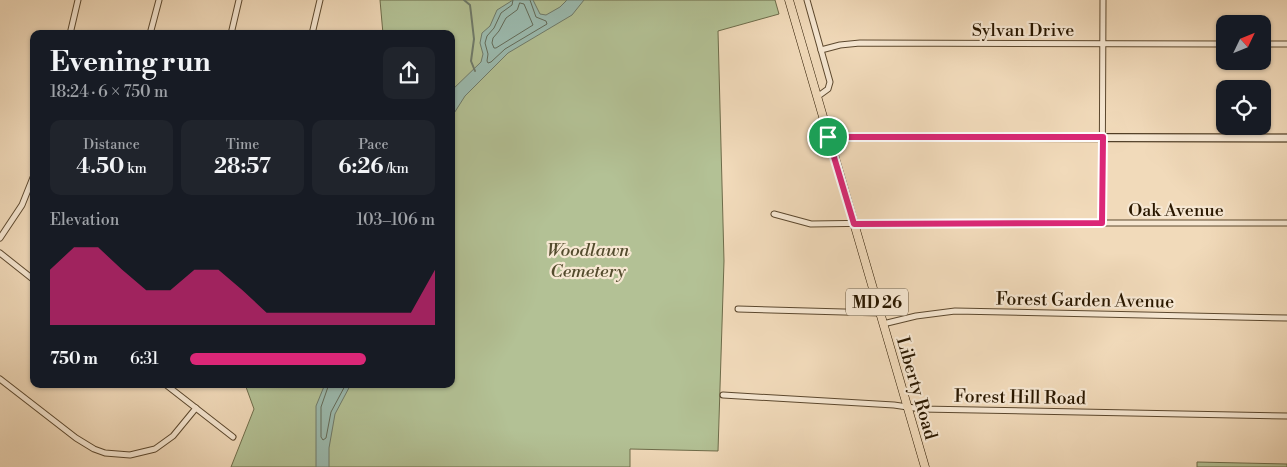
<!DOCTYPE html>
<meta charset="utf-8">
<style>
body{margin:0;font-family:"Libre Bodoni",serif;background:#20242c;color:#f1f3f6;height:100vh;display:flex;flex-direction:column;font-size:19px;white-space:nowrap}
*{box-sizing:border-box;margin:0}
p{font-size:16px;color:#9ea1a6}
.icon{flex:none;width:28px;height:28px;fill:none;stroke:currentColor;stroke-width:2;stroke-linecap:round;stroke-linejoin:round}
.map{position:relative;flex:1;overflow:hidden}
.details{position:absolute;left:30px;top:30px;width:425px;height:358px;display:flex;flex-direction:column;background:#171b24;border-radius:10px;box-shadow:0 1px 4px #0004}
.details>*{flex:none}
.needle{width:32px;rotate:47deg}
.tools{position:absolute;left:1216px;top:15px;display:grid;gap:10px}
.tools a{display:grid;place-items:center;width:55px;height:55px;border-radius:10px;background:#171b24;box-shadow:0 1px 4px #0004;font-size:25px}
.pin{position:absolute;display:grid;place-items:center;width:42px;height:42px;color:#fff;margin:-21px;border:2px solid #fff;border-radius:50%;box-shadow:0 1px 5px #0007}
.round{display:grid;place-items:center;flex:none;width:52px;height:52px;border-radius:10px;background:#20242c}
.head{display:flex;align-items:center;justify-content:space-between;height:85px;padding:0 20px}
h1{font-size:28px;font-weight:700;line-height:38px}
.stats{display:grid;grid-template-columns:repeat(3,1fr);gap:8px;height:85px;padding:5px 20px}
.stats div{display:grid;align-content:center;border-radius:10px;background:#20242c;text-align:center}
.stats b{font-size:21px;font-weight:700}
.stats small{font-size:14px;font-weight:400}
.stats p{font-size:14px}
.chart{height:140px;padding:10px 20px}
.chart p{display:flex;justify-content:space-between}
.chart svg{width:100%;height:90px;margin-top:5px;fill:#db2777;opacity:.7}
ul{padding:0 20px;list-style:none;font-size:16px}
li{display:grid;grid-template-columns:80px 60px 1fr;align-items:center;height:38px}
li i{height:12px;border-radius:6px;background:#db2777}
.map>svg:first-child{display:block}
.green{fill:#b3c195;stroke:#6e6c4a}
.water{fill:#9bbbb0;stroke:#6e7a6a}
.lines{fill:none;stroke-linecap:round;stroke-linejoin:round}
.shore{stroke:#626a58;stroke-width:1}
.stream{stroke:#6e7a6a;stroke-width:2}
.street-casing{stroke:#5c482e;stroke-width:7}
.secondary-casing{stroke:#2a1800;stroke-width:9}
.primary-casing{stroke:#2a1800;stroke-width:9}
.street{stroke:#f6e7d2;stroke-width:5}
.secondary{stroke:#f6e7d2;stroke-width:7}
.primary{stroke:#f1daba;stroke-width:8}
.route-casing{stroke:#fff;stroke-width:10}
.route{stroke:#db2777;stroke-width:6}
.labels{text-anchor:middle;stroke-width:4.5;stroke-linejoin:round;paint-order:stroke}
.shield{fill:#f6e7d2;stroke:#67563f;stroke-width:1}
.shield-label{font-size:16px;font-weight:bold;fill:#2a1800}
.street-label{font-size:18px;fill:#2a1800;stroke:#f6e7d2}
.park-label{font-size:18px;font-style:italic;fill:#534b2d;stroke:#f6e7d2}
</style>
<div class="map">
<svg width="1287" height="467" viewBox="0 0 1287 467">
<rect width="100%" height="100%" fill="#f1daba"/>
<filter id="stains"><feTurbulence type="fractalNoise" baseFrequency=".004" numOctaves="4"/><feColorMatrix values="0 0 0 0 .2 0 0 0 0 .09 0 0 0 0 .02 0 0 0 .5 -.17"/></filter>
<radialGradient id="worn" r=".72"><stop offset=".6" stop-color="#630" stop-opacity="0"/><stop offset="1" stop-color="#630" stop-opacity=".3"/></radialGradient>
<g class="green">
<path d="M380 0H775L779 14 718 31 724 261 718 451 630 449V467H231L254 409 246 387 247 384H451V34H383Z"/>
<path d="M1197 462 1287 464V467H1197Z"/>
</g>
<g class="water">
<path d="M513 0H533L540 14 546 15 560 7 567 0H584L572 15 508 53 465 96 451 118V91L481 62 483 54 480 43 482 33 490 26 497 10Z"/>
<path d="M325 384H351L335 414 329 448V467H316V406Z"/>
</g>
<g class="lines">
<g class="shore">
<path d="M513 0 512 5 501 13 494 28 487 36 485 43 488 54 487 61 488 63 491 62 505 49 547 24 546 21 536 17 530 0"/>
<path d="M520 3 524 4 533 25 496 48H494L492 43 493 38 499 31 506 18 517 10Z"/>
<path d="M329 384 321 407V437L323 440 326 438 331 412 346 384"/>
</g>
<path class="stream" d="M464 0 470 5 471 13 474 39 471 61 475 71"/>
<g class="street-casing">
<g id="street">
<path d="M807 0 830 82 828 89 817 97"/>
<path d="M70 34 78 0"/>
<path d="M150 34 159 0"/>
<path d="M231 34 239 0"/>
<path d="M312 34 320 0"/>
<path d="M1262 44H1287"/>
<path d="M821 50 840 45 860 43 1225 44"/>
<path d="M774 214 811 224 882 223H1287"/>
<path d="M1102 223 1103 0"/>
<path d="M0 238 22 205 34 175"/>
<path d="M0 253 34 280"/>
<path d="M738 309 880 313"/>
<path d="M883 324 916 316 955 311 1287 318"/>
<path d="M0 379 76 438 94 449 105 453 130 455 155 449 173 436 196 408"/>
<path d="M165 384 233 437"/>
<path d="M723 395 894 405 921 409 1287 416"/>
</g>
</g>
<g class="secondary-casing">
<path id="secondary" d="M828 137 1287 138"/>
</g>
<g class="primary-casing">
<path id="primary" d="M789 0 925 467"/>
</g>
<use href="#street" class="street"/>
<use href="#secondary" class="secondary"/>
<use href="#primary" class="primary"/>
</g>
<g class="lines">
<g class="route-casing">
<path id="route" d="M828 137H1103L1102 223 854 224Z"/>
</g>
<use href="#route" class="route"/>
</g>
<g class="labels">
<rect class="shield" x="846" y="288.5" width="62" height="27" rx="4"/>
<g class="shield-label">
<text x="877" y="308">MD 26</text>
</g>
<g class="street-label">
<text x="1023" y="36">Sylvan Drive</text>
<text x="1176" y="216">Oak Avenue</text>
<text transform="translate(1085 300) rotate(1)" y="6">Forest Garden Avenue</text>
<text transform="translate(917 388) rotate(74)" y="6">Liberty Road</text>
<text transform="translate(1020 397) rotate(1)" y="6">Forest Hill Road</text>
</g>
<g class="park-label">
<text x="588" y="256">Woodlawn<tspan x="588" dy="21">Cemetery</tspan></text>
</g>
</g>
<rect width="100%" height="100%" filter="url(#stains)"/>
<rect width="100%" height="100%" fill="url(#worn)"/>
</svg>
<div class="tools">
<a><svg class="needle" viewBox="-14 -14 28 28"><path d="M0-13l5 13h-10z" fill="#e53935"/><path d="M0 13l5-13h-10z" fill="#9ea1a6"/></svg></a>
<a><svg class="icon" aria-label="locate" viewBox="0 0 24 24"><circle cx="12" cy="12" r="6"/><path d="M12 2v4M12 18v4M2 12h4M18 12h4"/></svg></a>
</div>
<div class="pin" style="left:828px;top:137px;background:#1e9e55"><svg class="icon" aria-label="arrive" viewBox="0 0 24 24"><path d="M6 21V4h12l-3 4 3 4H6"/></svg></div>
<section class="details">
<div class="head"><div><h1>Evening run</h1><p>18:24 · 6 × 750 m</p></div><a class="round"><svg class="icon" aria-label="share" viewBox="0 0 24 24"><path d="M12 15V3M7 8l5-5 5 5M5 13v7h14v-7"/></svg></a></div>
<div class="stats">
<div><p>Distance</p><b>4.50<small> km</small></b></div>
<div><p>Time</p><b>28:57</b></div>
<div><p>Pace</p><b>6:26<small> /km</small></b></div>
</div>
<div class="chart"><p><span>Elevation</span>103–106 m</p>
<svg viewBox="0 0 160 44" preserveAspectRatio="none"><path d="M0 44V17L10 6L20 6L30 17L40 27L50 27L60 17L70 17L80 27L90 38L100 38L110 38L120 38L130 38L140 38L150 38L160 17V44z"/></svg>
</div>
<ul>
<li><b>750 m</b>6:31<i style="width:72%"></i></li>
</ul>
</section>
</div>
